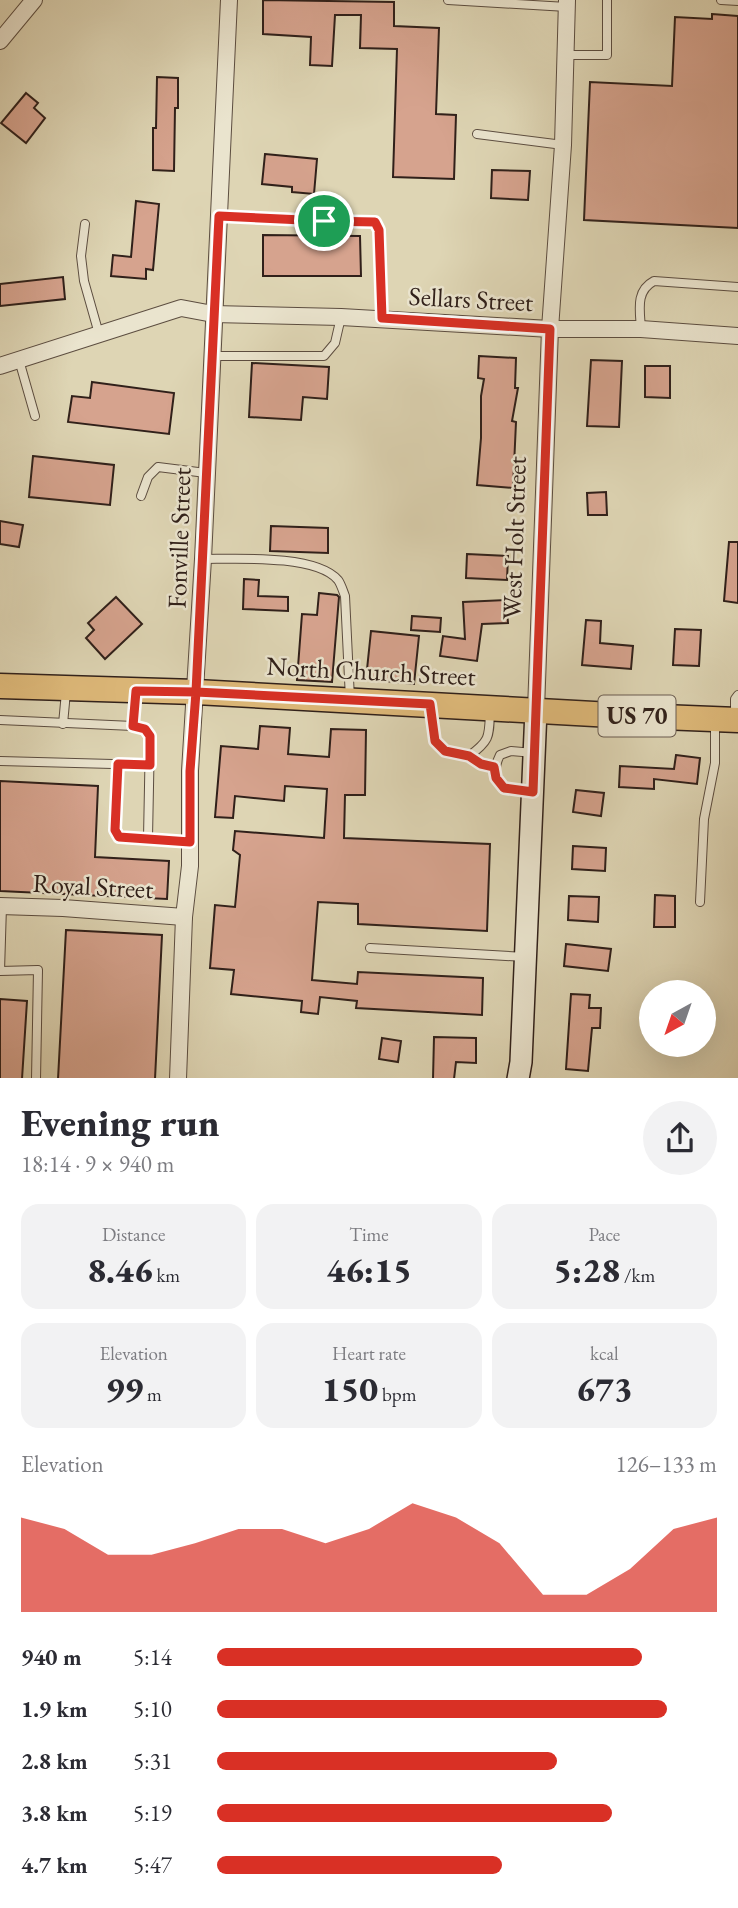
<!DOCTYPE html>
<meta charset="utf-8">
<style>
body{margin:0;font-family:"EB Garamond",serif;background:#f2f2f3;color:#2b2b33;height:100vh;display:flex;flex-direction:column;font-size:26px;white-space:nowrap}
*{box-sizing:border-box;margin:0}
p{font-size:23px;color:#7c7c81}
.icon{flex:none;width:38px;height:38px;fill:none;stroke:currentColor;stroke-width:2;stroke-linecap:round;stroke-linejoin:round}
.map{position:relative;height:1078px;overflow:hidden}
.panel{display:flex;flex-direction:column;background:#fff;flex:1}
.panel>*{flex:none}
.needle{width:46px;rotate:220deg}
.controls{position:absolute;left:639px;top:980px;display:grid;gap:14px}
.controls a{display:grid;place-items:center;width:77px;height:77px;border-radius:50%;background:#fff;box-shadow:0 7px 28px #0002;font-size:35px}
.pin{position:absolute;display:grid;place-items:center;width:60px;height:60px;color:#fff;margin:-30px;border:4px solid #fff;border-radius:50%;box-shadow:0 2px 7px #0007}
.round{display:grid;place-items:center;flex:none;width:74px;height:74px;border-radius:37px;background:#f2f2f3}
.head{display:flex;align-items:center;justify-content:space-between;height:119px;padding:0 21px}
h1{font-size:38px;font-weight:800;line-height:52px}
.metrics{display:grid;grid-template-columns:repeat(3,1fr);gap:10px;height:119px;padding:7px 21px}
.metrics div{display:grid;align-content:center;border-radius:18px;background:#f2f2f3;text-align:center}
.metrics b{font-size:35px;font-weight:800}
.metrics small{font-size:19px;font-weight:400}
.metrics p{font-size:19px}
.chart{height:196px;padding:14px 21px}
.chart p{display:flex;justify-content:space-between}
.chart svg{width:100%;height:126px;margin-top:7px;fill:#d93025;opacity:.7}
ul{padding:0 21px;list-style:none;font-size:23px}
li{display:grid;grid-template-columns:112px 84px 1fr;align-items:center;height:52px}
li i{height:18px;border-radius:9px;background:#d93025}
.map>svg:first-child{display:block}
.building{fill:#d6a38e;stroke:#30201a;stroke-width:2}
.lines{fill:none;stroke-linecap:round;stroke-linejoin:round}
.service-casing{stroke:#5c4d40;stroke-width:10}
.minor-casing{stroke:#5c4d40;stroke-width:18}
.secondary-casing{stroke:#30201a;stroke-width:24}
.primary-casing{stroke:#30201a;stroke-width:27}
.service{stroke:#eae4ce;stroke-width:8}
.minor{stroke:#eae4ce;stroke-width:16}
.secondary{stroke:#eae4ce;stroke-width:21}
.primary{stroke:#dfba7a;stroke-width:24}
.route-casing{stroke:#fff;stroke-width:14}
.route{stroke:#d93025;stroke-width:9}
.labels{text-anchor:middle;stroke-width:5;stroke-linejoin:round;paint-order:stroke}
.shield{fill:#eae4ce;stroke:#685b50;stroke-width:2}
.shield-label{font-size:24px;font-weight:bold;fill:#30201a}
.street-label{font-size:26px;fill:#30201a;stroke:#eae4ce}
</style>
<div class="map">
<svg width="738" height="1079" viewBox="0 0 738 1079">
<rect width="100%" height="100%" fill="#ded5b4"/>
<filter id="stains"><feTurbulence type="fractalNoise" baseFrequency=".00286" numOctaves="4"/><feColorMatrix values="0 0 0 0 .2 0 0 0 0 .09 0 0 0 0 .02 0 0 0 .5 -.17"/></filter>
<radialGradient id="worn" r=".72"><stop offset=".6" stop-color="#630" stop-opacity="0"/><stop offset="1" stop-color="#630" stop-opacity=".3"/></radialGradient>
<g class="building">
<path d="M263 0 394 2V26L439 28 436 114 456 115 454 179 393 177 397 49 360 48 361 15H335L332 66 310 65 311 37 263 34Z"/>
<path d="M712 14 738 16V228L584 220 590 82 672 86 675 17 712 19Z"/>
<path d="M157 77 178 78V108H175L174 171 153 170V128H156Z"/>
<path d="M26 93 38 103 34 108 45 118 26 143 1 123Z"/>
<path d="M265 154 317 159 314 194 292 192V187L262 184Z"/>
<path d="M492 170 530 171 528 200 491 198Z"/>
<path d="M136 201 159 204 153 270 146 269V279L111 276 113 255 131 257Z"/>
<path d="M263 235 360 236 361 276H263Z"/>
<path d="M63 277 65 299 0 306V284Z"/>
<path d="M479 356 516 358 515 388H518L512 421 516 422 513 488 477 485 481 438V396L484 379 478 378Z"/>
<path d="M591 360 622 361 619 427 587 426Z"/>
<path d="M252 363 329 367 327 399 303 397 301 420 249 417Z"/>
<path d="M645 366H670V398L645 397Z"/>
<path d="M92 382 174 393 169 434 68 422 72 396 90 398Z"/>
<path d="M33 456 114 465 110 505 29 497Z"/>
<path d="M606 492 607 515H588L587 493Z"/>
<path d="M0 521 23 525 19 547 0 544Z"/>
<path d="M271 526 328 528V553L270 551Z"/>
<path d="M729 542H738V603L724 601Z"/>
<path d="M467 554 508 556 507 580 466 578Z"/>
<path d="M244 579 259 580 258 596 288 597V611L243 609Z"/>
<path d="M319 593 337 595 339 597 332 682 297 680 302 614 317 615Z"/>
<path d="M116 597 142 624 105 659 86 638 94 630 88 623Z"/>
<path d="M506 600 508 623 482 624 477 661 440 656 443 636 465 639 463 602Z"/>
<path d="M412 616 441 618 440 632 411 630Z"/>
<path d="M586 620 601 621 600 643 633 646 631 669 582 665Z"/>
<path d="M675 629 701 630 699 666 673 665Z"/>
<path d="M371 631 419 636 414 684 366 679Z"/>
<path d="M260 726 290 728 288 754 329 757 331 729 366 730 365 795H345L344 838 490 844 487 931 358 924V904L318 902 312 980 357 984 358 972 483 978 482 1015 356 1008 357 1001 320 997 318 1014 301 1012 302 1001 231 994 234 970 210 968 215 905 235 907 240 855 233 850 235 831 324 838 327 789 285 786 284 801 235 796 233 818 215 817 221 746 258 749Z"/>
<path d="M676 755 700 758 697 784 654 779V789L619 787 620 766 674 769Z"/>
<path d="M0 781 98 786 95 857 169 861 167 899 0 891Z"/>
<path d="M576 790 604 793 601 816 573 812Z"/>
<path d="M573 846 606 848 605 871 572 869Z"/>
<path d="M655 895 675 896V927H654Z"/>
<path d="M569 896 599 897 598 922 568 920Z"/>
<path d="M66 930 162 935 155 1079H58Z"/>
<path d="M566 944 611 949 608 971 564 966Z"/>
<path d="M571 994 590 995 589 1008H601L600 1028H592L588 1071 566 1069Z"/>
<path d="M0 999 27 1001 22 1079H0Z"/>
<path d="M434 1037 476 1038V1063L456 1062 454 1079H433Z"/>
<path d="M382 1038 401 1041 398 1062 379 1059Z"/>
</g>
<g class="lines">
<g class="service-casing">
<g id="service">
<path d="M448 0 567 7"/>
<path d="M721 0 738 1"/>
<path d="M565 55H607V0"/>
<path d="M477 134 563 145"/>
<path d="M219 216 375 222 379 230 382 319"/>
<path d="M85 224 81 256 84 281 99 334"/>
<path d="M641 329C640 311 635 291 654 281L738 287"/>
<path d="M212 356H324L335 343 341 317"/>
<path d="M19 360 35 416"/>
<path d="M141 496 148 477 158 467 206 473"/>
<path d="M203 559C235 559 316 554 338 580 341 584 343 591 345 596L350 699"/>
<path d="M431 708C435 745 431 749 469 756 491 740 489 736 490 710"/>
<path d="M735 716V699L738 695"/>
<path d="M0 720 133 726 145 729 150 735 148 838 119 837 115 830 118 764"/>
<path d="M63 724 66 692"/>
<path d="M133 726 135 694"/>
<path d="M469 756 481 764 494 767"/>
<path d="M0 761 150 765"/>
<path d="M530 791 504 788C495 776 493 769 500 755L511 751 534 753"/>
<path d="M148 838 190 842"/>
<path d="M700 902 704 819 715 763V722"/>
<path d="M2 906 0 971 38 970 36 1079"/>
<path d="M370 948 525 957"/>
</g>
</g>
<g class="minor-casing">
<g id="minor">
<path d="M0 41 34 0"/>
<path d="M0 366 181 308 213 314 341 317 550 329H641L738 336"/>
<path d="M536 710 550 329 563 145 567 0"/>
<path d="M0 906 63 908 184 917"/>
<path d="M178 1079 184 917 190 866V771L203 559 229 0"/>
</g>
</g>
<g class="secondary-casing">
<path id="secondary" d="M518 1079 521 1062 536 710"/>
</g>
<g class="primary-casing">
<path id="primary" d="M0 686 196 692 612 715 738 720"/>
</g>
<use href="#service" class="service"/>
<use href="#minor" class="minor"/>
<use href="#secondary" class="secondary"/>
<use href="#primary" class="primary"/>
</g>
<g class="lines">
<g class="route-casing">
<path id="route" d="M324 221 219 216 196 692 136 691 133 726 145 729 150 736V765L118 764 115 830 119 837 190 842V771L196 692 430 704 435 741 445 751 469 756 481 764 494 767 496 778 504 788 533 792 550 329 382 318 379 230 375 222 324 221"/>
</g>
<use href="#route" class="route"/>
</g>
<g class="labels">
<rect class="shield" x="598.5" y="695.5" width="77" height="41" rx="5"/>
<g class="shield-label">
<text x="637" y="724">US 70</text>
</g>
<g class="street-label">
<text transform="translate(471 299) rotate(3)" y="9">Sellars Street</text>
<text transform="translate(179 538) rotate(-88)" y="9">Fonville Street</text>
<text transform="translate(514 538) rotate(-88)" y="9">West Holt Street</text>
<text transform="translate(371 671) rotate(3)" y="9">North Church Street</text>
<text transform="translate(93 886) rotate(3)" y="9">Royal Street</text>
</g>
</g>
<rect width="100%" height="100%" filter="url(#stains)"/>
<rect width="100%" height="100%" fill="url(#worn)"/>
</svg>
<div class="controls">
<a><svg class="needle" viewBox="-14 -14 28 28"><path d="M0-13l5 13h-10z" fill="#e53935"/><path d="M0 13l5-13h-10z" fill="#7c7c81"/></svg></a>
</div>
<div class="pin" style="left:324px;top:221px;background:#1e9e55"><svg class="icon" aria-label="arrive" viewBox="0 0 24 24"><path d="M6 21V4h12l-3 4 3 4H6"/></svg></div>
</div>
<section class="panel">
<div class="head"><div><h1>Evening run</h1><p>18:14 · 9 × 940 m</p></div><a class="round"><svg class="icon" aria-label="share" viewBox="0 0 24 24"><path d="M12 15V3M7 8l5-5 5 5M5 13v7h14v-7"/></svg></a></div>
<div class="metrics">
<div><p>Distance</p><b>8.46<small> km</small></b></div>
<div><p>Time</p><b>46:15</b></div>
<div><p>Pace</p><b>5:28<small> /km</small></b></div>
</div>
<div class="metrics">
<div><p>Elevation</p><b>99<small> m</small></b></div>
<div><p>Heart rate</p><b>150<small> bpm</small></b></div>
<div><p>kcal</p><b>673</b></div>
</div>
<div class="chart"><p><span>Elevation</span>126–133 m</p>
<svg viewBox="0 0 160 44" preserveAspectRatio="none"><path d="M0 44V11L10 15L20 24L30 24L40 20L50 15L60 15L70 20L80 15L90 6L100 11L110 20L120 38L130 38L140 29L150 15L160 11V44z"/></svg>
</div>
<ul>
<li><b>940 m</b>5:14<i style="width:85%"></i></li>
<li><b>1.9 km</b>5:10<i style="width:90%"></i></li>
<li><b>2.8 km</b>5:31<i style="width:68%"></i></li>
<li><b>3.8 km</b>5:19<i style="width:79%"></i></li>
<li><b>4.7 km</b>5:47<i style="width:57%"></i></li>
</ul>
</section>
